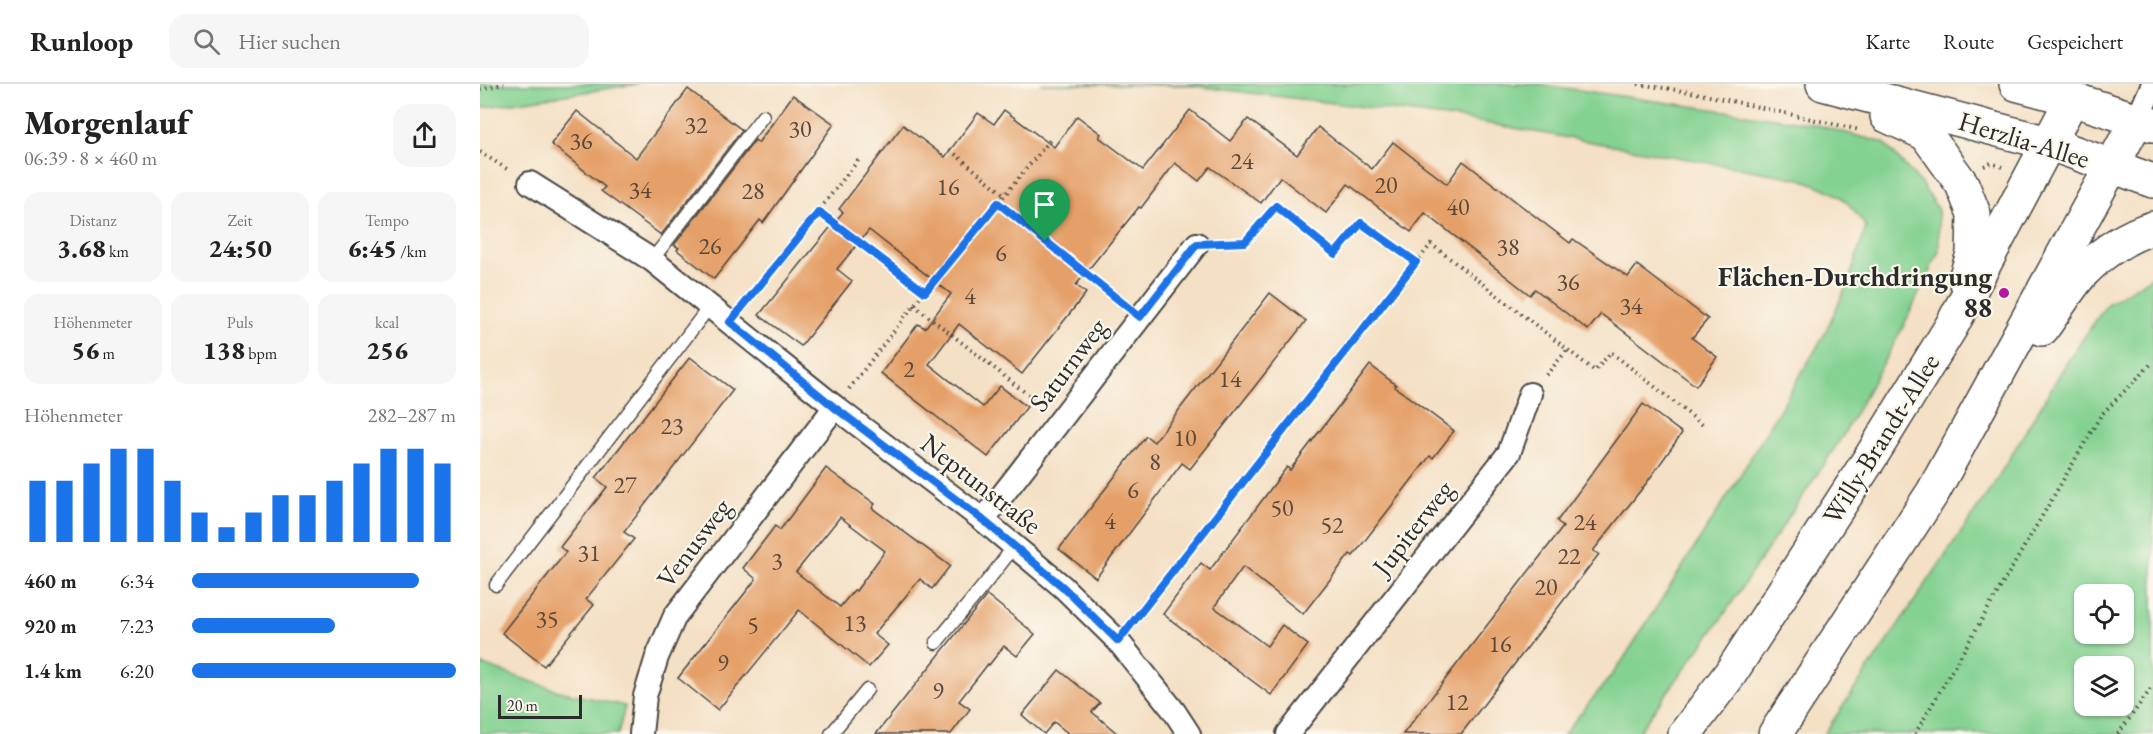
<!DOCTYPE html>
<html lang="de">
<meta charset="utf-8">
<style>
body{margin:0;font-family:"EB Garamond",serif;background:#f6f6f6;color:#222;height:100vh;display:flex;flex-direction:column;font-size:22px;white-space:nowrap}
*{box-sizing:border-box;margin:0}
p{font-size:20px;color:#767676}
.icon{flex:none;width:33px;height:33px;fill:none;stroke:currentColor;stroke-width:2;stroke-linecap:round;stroke-linejoin:round}
.map{position:relative;flex:1;overflow:hidden}
.drawer{display:flex;flex-direction:column;background:#fff;width:480px}
.drawer>*{flex:none}
.tools{position:absolute;left:1594px;top:500px;display:grid;gap:12px}
.tools a{display:grid;place-items:center;width:60px;height:60px;border-radius:12px;background:#fff;box-shadow:0 2px 4px #0004;font-size:30px}
.scale{position:absolute;left:18px;bottom:15px;width:84px;box-sizing:border-box;padding-left:6px;border:3px solid #2b2b2b;border-top:0;font-size:16px;line-height:21px;white-space:nowrap;color:#2b2b2b;-webkit-text-stroke:4px #fbf7ec;paint-order:stroke}
.pin{position:absolute;display:grid;place-items:center;width:51px;height:51px;color:#fff;margin:-62px -26px;border-radius:50% 50% 50% 0;rotate:-45deg;box-shadow:0 0 6px #0007}
.pin .icon{rotate:45deg}
.round{display:grid;place-items:center;flex:none;width:63px;height:63px;border-radius:18px;background:#f6f6f6}
.head{display:flex;align-items:center;justify-content:space-between;height:102px;padding:0 24px}
h1{font-size:33px;font-weight:800;line-height:45px}
.metrics{display:grid;grid-template-columns:repeat(3,1fr);gap:9px;height:102px;padding:6px 24px}
.metrics div{display:grid;align-content:center;border-radius:15px;background:#f6f6f6;text-align:center}
.metrics b{font-size:26px;font-weight:800}
.metrics small{font-size:16px;font-weight:400}
.metrics p{font-size:16px}
.chart{height:168px;padding:12px 24px}
.chart p{display:flex;justify-content:space-between}
.chart svg{width:100%;height:108px;margin-top:6px;stroke:#1a73e8;stroke-width:6}
ul{padding:0 24px;list-style:none;font-size:20px}
li{display:grid;grid-template-columns:96px 72px 1fr;align-items:center;height:45px}
li i{height:15px;border-radius:8px;background:#1a73e8}
header{display:flex;align-items:center;gap:36px;box-sizing:border-box;height:84px;padding:0 30px;background:#fff;border-bottom:2px solid #e0e0e0}
header strong{font-size:28px}
nav{display:flex;gap:33px;margin-inline-start:auto;font-size:21px}
.search{width:420px;height:54px;background:#f6f6f6;display:flex;align-items:center;gap:15px;box-sizing:border-box;padding:0 21px;border-radius:18px;color:#767676;font-size:22px}
main{display:flex;flex:1;min-height:0}
.map>svg:first-child{display:block}
.green{fill:#84d291;stroke:#587e5e;stroke-width:1.5;fill-rule:evenodd}
.building{fill:#e5a069;fill-rule:evenodd}
.lines{fill:none;stroke-linecap:round;stroke-linejoin:round}
.service-casing{stroke:#494642;stroke-width:15}
.minor-casing{stroke:#494642;stroke-width:26}
.primary-casing{stroke:#494642;stroke-width:36}
.path{stroke:#494642;stroke-width:4;stroke-dasharray:1.5 4.5;stroke-linecap:butt}
.service{stroke:#fff;stroke-width:12}
.minor{stroke:#fff;stroke-width:22}
.primary{stroke:#fff;stroke-width:33}
.route-casing{stroke:#fff;stroke-width:12}
.route{stroke:#1a73e8;stroke-width:8}
.poi-dot{fill:#b5179e;stroke:#fbf7ec;stroke-width:2}
.labels{text-anchor:middle;stroke-width:4.5;stroke-linejoin:round;paint-order:stroke}
.number-label{font-size:24px;fill:#5a483a}
.street-label{font-size:27px;fill:#2b2b2b;stroke:#fbf7ec}
.poi-label{font-size:27px;font-weight:bold;fill:#2b2b2b;stroke:#fbf7ec;text-anchor:end}
</style>
<header>
<strong>Runloop</strong>
<div class="search"><svg class="icon" aria-label="search" viewBox="0 0 24 24"><circle cx="10" cy="10" r="6"/><path d="M15 15l6 6"/></svg>Hier suchen</div>
<nav><a>Karte</a><a>Route</a><a>Gespeichert</a></nav>
</header>
<main>
<section class="drawer">
<div class="head"><div><h1>Morgenlauf</h1><p>06:39 · 8 × 460 m</p></div><a class="round"><svg class="icon" aria-label="share" viewBox="0 0 24 24"><path d="M12 15V3M7 8l5-5 5 5M5 13v7h14v-7"/></svg></a></div>
<div class="metrics">
<div><p>Distanz</p><b>3.68<small> km</small></b></div>
<div><p>Zeit</p><b>24:50</b></div>
<div><p>Tempo</p><b>6:45<small> /km</small></b></div>
</div>
<div class="metrics">
<div><p>Höhenmeter</p><b>56<small> m</small></b></div>
<div><p>Puls</p><b>138<small> bpm</small></b></div>
<div><p>kcal</p><b>256</b></div>
</div>
<div class="chart"><p><span>Höhenmeter</span>282–287 m</p>
<svg viewBox="0 0 160 44" preserveAspectRatio="none"><path d="M5 44V19M15 44V19M25 44V12M35 44V6M45 44V6M55 44V19M65 44V32M75 44V38M85 44V32M95 44V25M105 44V25M115 44V19M125 44V12M135 44V6M145 44V6M155 44V12"/></svg>
</div>
<ul>
<li><b>460 m</b>6:34<i style="width:86%"></i></li>
<li><b>920 m</b>7:23<i style="width:54%"></i></li>
<li><b>1.4 km</b>6:20<i style="width:100%"></i></li>
</ul>
</section>
<div class="map">
<svg width="1673" height="650" viewBox="0 0 1673 650">
<rect width="100%" height="100%" fill="#fbf7ec"/>
<filter id="ink" filterUnits="userSpaceOnUse"><feTurbulence type="fractalNoise" baseFrequency=".0167" numOctaves="2"/><feDisplacementMap in="SourceGraphic" scale="12" xChannelSelector="R" yChannelSelector="G"/><feConvolveMatrix kernelMatrix="1 2 1 2 8 2 1 2 1" color-interpolation-filters="sRGB"/></filter>
<filter id="wash" filterUnits="userSpaceOnUse"><feTurbulence type="fractalNoise" baseFrequency=".008" numOctaves="4" result="noise"/><feDisplacementMap in="SourceGraphic" scale="24" xChannelSelector="R" yChannelSelector="G"/><feGaussianBlur stdDeviation="1.35" result="paint"/><feColorMatrix in="noise" values="0 0 0 0 0 0 0 0 0 0 0 0 0 0 0 0 0 1.4 0 .05"/><feComposite in="paint" operator="in"/></filter>
<g filter="url(#wash)">
<rect width="100%" height="100%" fill="#f4e0c5"/>
<g class="green">
<path d="M0 0H158L0 24Z"/>
<path d="M561 0H1057L1329 39 1404 59 1442 101 1458 126 1459 167 1423 243 1362 353 1241 535 1157 650H1084L1139 582 1252 405 1342 255 1368 199 1386 143C1366 111 1355 108 1321 95L982 35 706 1Z"/>
<path d="M1673 192V650H1344L1514 400 1589 275 1627 220ZM1605 510H1644V549H1605ZM1605 582H1644V621H1605Z"/>
<path d="M0 580 79 607 145 622 138 650H0Z"/>
</g>
<g id="blocks">
<g class="building">
<path d="M208 5 262 46 181 151 121 107 125 103 71 60 97 27 156 74Z"/>
<path d="M313 11 354 40 283 139 280 136 234 195 197 166 199 164 194 161 275 56 278 59Z"/>
<path d="M524 26 574 63 597 32 621 50 619 53 663 86 710 26 750 57 768 35 817 71 838 43 892 85 913 58 967 100 983 77 1090 159 1093 155 1148 193 1157 181 1228 235 1212 254 1237 273 1216 302 1121 230 1108 246 1055 205 1050 211 945 129 931 148 868 100 846 129 800 93 781 119 730 83 719 97 695 79 661 124 659 123 596 201 606 209 542 290 479 240 449 280 503 323 520 302 547 323 508 373 401 289 438 240 445 244 471 210 389 146 357 185 372 197 321 262 279 231 363 128 359 125 423 41 465 73 498 29 514 40Z"/>
<path d="M790 209 826 237 710 385 702 379 616 494 579 465 666 352 674 358Z"/>
<path d="M210 273 253 306 144 448 154 455 106 515 114 521 64 582 22 549 86 468 80 463 127 403 116 394Z"/>
<path d="M890 281 916 301 915 303 974 347 953 374 950 372 873 472 870 470 823 530 763 483 734 523 787 562 802 541 828 561 791 611 683 530 721 479 730 486 807 383 810 386Z"/>
<path d="M1163 320 1202 349 1168 397 1113 467 1119 470 981 650H923L1083 443 1077 437Z"/>
<path d="M346 384 395 420 392 424 470 482 452 505 440 495 394 550 408 561 389 583 319 526 238 626 198 594 276 495 263 484 295 442 300 446ZM360 433 405 467 376 507 374 506 360 523 316 488Z"/>
<path d="M507 511 555 550 537 572 524 562 509 581 508 580 479 617 490 625 471 650H396Z"/>
<path d="M579 586 620 619 612 628 638 650H589L574 638 564 650 542 631Z"/>
</g>
</g>
</g>
<g filter="url(#ink)">
<use href="#blocks" fill-opacity="0" stroke="#494642" stroke-width="1.5"/>
<g class="lines">
<g class="service-casing">
<g id="service">
<path d="M172 176 283 32"/>
<path d="M16 501 230 222"/>
<path d="M456 559C482 527 510 496 534 462"/>
<path d="M351 650 387 606"/>
</g>
</g>
<g class="minor-casing">
<g id="minor">
<path d="M1657 36 1673 0"/>
<path d="M50 99 172 176 355 323 503 436 583 503 638 557 694 627 709 650"/>
<path d="M503 436 717 160"/>
<path d="M161 650 165 612 177 573 195 532 355 323"/>
<path d="M808 650 1029 369 1050 310"/>
</g>
</g>
<g class="primary-casing">
<g id="primary">
<path d="M1343 0 1568 59 1673 97"/>
<path d="M1536 0 1592 15 1673 41"/>
<path d="M1407 32 1446 50 1482 100 1494 130 1493 170 1485 195"/>
<path d="M1562 245C1575 228 1591 199 1606 185 1624 167 1649 151 1673 144"/>
<path d="M1205 650 1250 590 1392 371 1471 243 1592 15"/>
<path d="M1295 650 1453 408 1657 36"/>
</g>
</g>
<g class="path">
<path d="M1158 0 1216 9 1380 46"/>
<path d="M0 5 24 0"/>
<path d="M0 68 30 87"/>
<path d="M475 70 525 111"/>
<path d="M1504 82 1511 79 1522 83"/>
<path d="M518 119 641 218"/>
<path d="M339 128 445 208"/>
<path d="M740 159 765 158 796 122 855 170 881 139 936 178"/>
<path d="M266 219 380 74"/>
<path d="M434 221 561 321"/>
<path d="M1066 291 1088 265"/>
<path d="M369 305 434 221 570 56"/>
<path d="M653 537 951 160 1115 287 1131 268 1224 342"/>
<path d="M1435 650 1621 331 1673 278"/>
<path d="M1638 650 1673 602"/>
</g>
<use href="#service" class="service"/>
<use href="#minor" class="minor"/>
<use href="#primary" class="primary"/>
</g>
</g>
<g class="lines" filter="url(#ink)">
<g class="route-casing">
<path id="route" d="M518 119 660 233 717 160 765 158 796 122 855 170 881 139 936 178 638 557 583 503 503 436 354 323 250 238 339 128 445 208Z"/>
</g>
<use href="#route" class="route"/>
</g>
<circle class="poi-dot" cx="1524" cy="209" r="6"/>
<g class="labels">
<g class="number-label">
<text x="216" y="49">32</text>
<text x="320" y="53">30</text>
<text x="101" y="65">36</text>
<text x="762" y="85">24</text>
<text x="906" y="109">20</text>
<text x="468" y="111">16</text>
<text x="160" y="114">34</text>
<text x="273" y="115">28</text>
<text x="978" y="131">40</text>
<text x="230" y="170">26</text>
<text x="1028" y="171">38</text>
<text x="521" y="177">6</text>
<text x="1088" y="206">36</text>
<text x="490" y="220">4</text>
<text x="1151" y="230">34</text>
<text x="429" y="293">2</text>
<text x="750" y="303">14</text>
<text x="192" y="350">23</text>
<text x="705" y="362">10</text>
<text x="675" y="386">8</text>
<text x="145" y="409">27</text>
<text x="653" y="414">6</text>
<text x="802" y="432">50</text>
<text x="630" y="445">4</text>
<text x="1105" y="446">24</text>
<text x="852" y="449">52</text>
<text x="109" y="477">31</text>
<text x="1089" y="480">22</text>
<text x="297" y="485">3</text>
<text x="1066" y="511">20</text>
<text x="67" y="543">35</text>
<text x="375" y="547">13</text>
<text x="273" y="549">5</text>
<text x="1020" y="568">16</text>
<text x="243" y="587">9</text>
<text x="458" y="615">9</text>
<text x="977" y="626">12</text>
</g>
<g class="street-label">
<text transform="translate(1544 56) rotate(17)" y="9">Herzlia-Allee</text>
<text transform="translate(588 281) rotate(-53)" y="9">Saturnweg</text>
<text transform="translate(1401 355) rotate(-58)" y="9">Willy-Brandt-Allee</text>
<text transform="translate(501 400) rotate(38)" y="9">Neptunstraße</text>
<text transform="translate(933 444) rotate(-52)" y="9">Jupiterweg</text>
<text transform="translate(214 459) rotate(-53)" y="9">Venusweg</text>
</g>
<g class="poi-label">
<text x="1512" y="202">Flächen-Durchdringung<tspan x="1512" dy="31">88</tspan></text>
</g>
</g>
</svg>
<div class="tools">
<a><svg class="icon" aria-label="locate" viewBox="0 0 24 24"><circle cx="12" cy="12" r="6"/><path d="M12 2v4M12 18v4M2 12h4M18 12h4"/></svg></a>
<a><svg class="icon" aria-label="layers" viewBox="0 0 24 24"><path d="M12 4l9 5-9 5-9-5zM3 14l9 5 9-5"/></svg></a>
</div>
<div class="scale">20 m</div>
<div class="pin" style="left:565px;top:157px;background:#1e9e55"><svg class="icon" aria-label="arrive" viewBox="0 0 24 24"><path d="M6 21V4h12l-3 4 3 4H6"/></svg></div>
</div>
</main>
